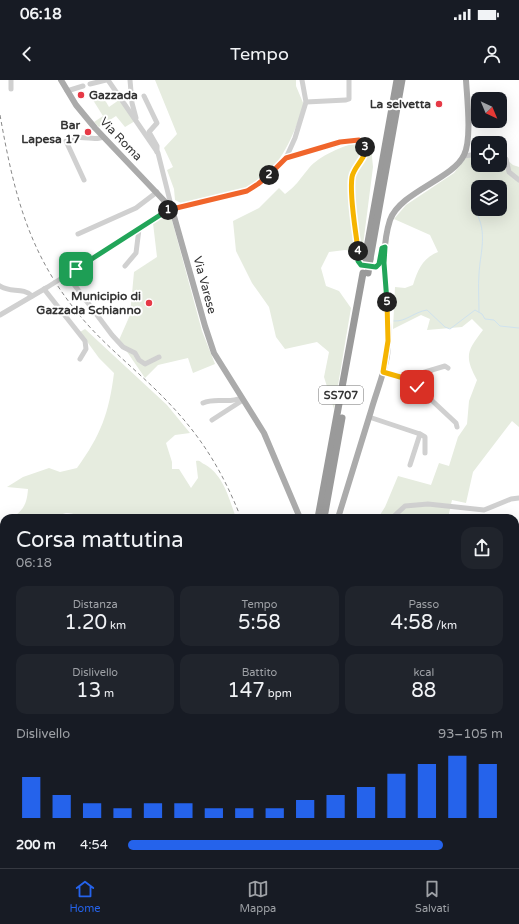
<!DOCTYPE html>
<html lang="it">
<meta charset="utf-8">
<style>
body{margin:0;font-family:"Varela Round",sans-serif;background:#20242c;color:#f1f3f6;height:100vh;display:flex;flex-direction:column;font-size:15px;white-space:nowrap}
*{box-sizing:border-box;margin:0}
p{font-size:13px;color:#9ea1a6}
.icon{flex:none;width:22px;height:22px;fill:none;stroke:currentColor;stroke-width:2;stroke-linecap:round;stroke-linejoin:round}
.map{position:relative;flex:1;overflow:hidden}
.sheet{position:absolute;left:0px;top:434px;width:519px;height:354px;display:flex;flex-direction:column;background:#171b24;border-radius:12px 12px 0 0;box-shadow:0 4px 16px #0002}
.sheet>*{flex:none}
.needle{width:26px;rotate:136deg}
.controls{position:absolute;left:471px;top:12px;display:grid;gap:8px}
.controls a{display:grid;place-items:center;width:36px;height:36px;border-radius:8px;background:#171b24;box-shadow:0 4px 16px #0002;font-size:20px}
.pin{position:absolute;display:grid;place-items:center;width:34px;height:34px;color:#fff;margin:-17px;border-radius:8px;box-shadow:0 2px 6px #0006}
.km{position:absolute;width:20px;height:20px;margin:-10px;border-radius:50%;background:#222;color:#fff;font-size:11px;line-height:20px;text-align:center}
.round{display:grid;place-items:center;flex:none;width:42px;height:42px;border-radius:12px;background:#20242c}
.head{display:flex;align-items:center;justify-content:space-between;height:68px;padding:0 16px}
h1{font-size:22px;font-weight:600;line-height:30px}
.stats{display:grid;grid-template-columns:repeat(3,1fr);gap:6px;height:68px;padding:4px 16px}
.stats div{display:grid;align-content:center;border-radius:10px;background:#20242c;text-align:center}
.stats b{font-size:20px;font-weight:600}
.stats small{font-size:11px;font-weight:400}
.stats p{font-size:11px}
.chart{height:112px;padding:8px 16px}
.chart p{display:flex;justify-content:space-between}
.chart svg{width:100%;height:72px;margin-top:4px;stroke:#2563eb;stroke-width:6}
ul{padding:0 16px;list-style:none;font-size:13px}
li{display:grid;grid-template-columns:64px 48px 1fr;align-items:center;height:30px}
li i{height:10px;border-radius:5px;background:#2563eb}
.status{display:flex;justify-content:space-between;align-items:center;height:28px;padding:0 20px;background:#171b24;direction:ltr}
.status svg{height:11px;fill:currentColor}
header{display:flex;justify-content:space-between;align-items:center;height:52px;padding:0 16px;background:#171b24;font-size:18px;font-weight:600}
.tab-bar{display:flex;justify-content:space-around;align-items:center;height:56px;border-top:1px solid #363941;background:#171b24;font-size:11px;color:#9ea1a6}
.tab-bar a{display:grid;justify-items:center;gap:2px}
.tab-bar .active{color:#2563eb}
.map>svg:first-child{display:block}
.green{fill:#e6ecdf;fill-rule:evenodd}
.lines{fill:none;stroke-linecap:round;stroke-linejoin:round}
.stream{stroke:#cfe2ee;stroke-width:1}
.minor{stroke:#d0d0d0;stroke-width:5}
.major{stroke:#ababab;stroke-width:6}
.highway{stroke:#9a9a9a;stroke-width:7}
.rail{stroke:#888;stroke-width:1;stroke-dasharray:4 3;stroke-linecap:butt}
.minor-bridge{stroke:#d0d0d0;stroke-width:5}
.highway-bridge{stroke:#9a9a9a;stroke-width:7}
.split-1-casing{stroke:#fff;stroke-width:8}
.split-2-casing{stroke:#fff;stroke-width:8}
.split-3-casing{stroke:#fff;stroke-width:8}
.split-4-casing{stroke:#fff;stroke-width:8}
.split-5-casing{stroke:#fff;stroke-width:8}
.split-6-casing{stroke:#fff;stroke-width:8}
.split-1{stroke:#22a559;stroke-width:5}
.split-2{stroke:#f0652b;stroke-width:5}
.split-3{stroke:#f0652b;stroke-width:5}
.split-4{stroke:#f5b400;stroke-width:5}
.split-5{stroke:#22a559;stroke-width:5}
.split-6{stroke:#f5b400;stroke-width:5}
.poi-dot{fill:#e63946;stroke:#fff;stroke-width:1.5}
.labels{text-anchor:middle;stroke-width:4;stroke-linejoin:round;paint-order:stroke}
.shield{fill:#fff;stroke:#707070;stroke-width:1}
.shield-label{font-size:11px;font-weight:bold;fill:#333}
.poi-label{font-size:12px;font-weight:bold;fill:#333;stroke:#fff;text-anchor:end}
.street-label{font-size:12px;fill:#333;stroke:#fff}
</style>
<div class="status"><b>06:18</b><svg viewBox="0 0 49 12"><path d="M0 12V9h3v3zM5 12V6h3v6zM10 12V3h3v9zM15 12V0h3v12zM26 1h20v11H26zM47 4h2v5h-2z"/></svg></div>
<header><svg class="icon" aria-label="back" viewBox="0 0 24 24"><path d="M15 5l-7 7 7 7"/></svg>Tempo<svg class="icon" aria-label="person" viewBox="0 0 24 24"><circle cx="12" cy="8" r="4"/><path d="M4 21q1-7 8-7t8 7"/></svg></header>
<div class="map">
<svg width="519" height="788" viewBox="0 0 519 788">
<rect width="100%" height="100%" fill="#fff"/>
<g class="green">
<path d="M155 0H296V6L304 25C293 57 279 93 246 108 227 117 202 119 181 123L175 120 174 109 167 90 173 87 164 68 177 54Z"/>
<path d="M102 15 109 27 119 20 135 41 125 47 116 36 99 47 94 42 103 36 93 20Z"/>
<path d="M359 62 371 66 373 87 362 173 345 170 329 172 321 188 326 206 339 211 351 228 334 329 324 297 329 272 317 262 285 269 276 257 269 227 252 203 236 171 233 141 259 128 279 108 285 114C298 104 299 100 309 88 319 76 344 65 359 62Z"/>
<path d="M470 73H478V85H500V74L513 85 519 87V347L512 341 473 392 466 423 452 420 448 438H378L385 427 398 396 431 405 439 383 449 386 458 357 467 344 469 321 477 300C464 276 467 271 483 250L472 239 462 247 427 250 430 239 421 235 393 249 395 207 405 208 413 205C418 189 423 178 438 172L430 155 394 139 406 125 454 93ZM478 107H500V129H478Z"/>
<path d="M170 133 202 251 215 284 193 293 188 278 158 285 145 298 119 260 130 235 134 192 157 177 153 143Z"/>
<path d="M85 249 167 325 190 353 175 355 166 363 172 382V389H179L191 408 198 398 196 381C200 380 200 382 204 384 223 394 229 418 236 438H82C76 434 67 431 61 435V438H12C24 430 27 423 28 409L7 407 23 397 49 388 60 392 77 388C101 355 109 333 114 293L99 278 80 252Z"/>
<path d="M4 447V696H0V453Z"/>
<path d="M519 495V701L515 704V497Z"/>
<path d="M519 758V788H498L499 784H515V760Z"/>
<path d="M188 784H330L331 788H183Z"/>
</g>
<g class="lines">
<g class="stream">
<path d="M478 136C487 156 480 174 479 194 478 207 479 219 479 232"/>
<path d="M394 241C406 242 414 232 427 230L445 247 450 249 475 230 482 234 485 239 494 240 500 246 519 248"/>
<path d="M515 608 519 609"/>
<path d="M515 672 519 668"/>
</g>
<g class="minor">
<path d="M11 0V9"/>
<path d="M108 0 158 73 172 129"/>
<path d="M130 0 132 23 136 38"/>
<path d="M90 4 106 0"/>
<path d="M67 11 83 6"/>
<path d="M144 16 157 43 149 52 157 66V72"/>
<path d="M306 22 346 20 349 19V0"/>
<path d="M500 75 506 79 509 92 519 100"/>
<path d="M464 76 478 74"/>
<path d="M286 78 352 60C361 60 364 62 366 71L352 95 351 106 358 181 361 185 376 187 379 184 382 168 385 167"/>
<path d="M84 100 66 61C81 53 94 62 103 57"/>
<path d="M78 154 136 128 157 112"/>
<path d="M125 186 136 173 139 149"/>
<path d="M67 195 112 255 123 267 135 273 139 280 145 284 159 277"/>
<path d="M62 198 167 131 234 115 247 111 258 104 286 78 295 58 306 22 302 0"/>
<path d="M0 206C10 213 23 207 32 216"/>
<path d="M44 209 85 261 86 269 80 279"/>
<path d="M0 235 46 208"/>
<path d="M383 292 411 301 456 343 457 347"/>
<path d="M405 298 445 286 448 288"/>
<path d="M203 323C216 317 229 324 241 318"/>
<path d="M369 337 420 354 410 385"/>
<path d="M212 340 243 320"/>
<path d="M420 354 425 357V373"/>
<path d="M392 438 405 426 428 424 484 430 511 419 519 418"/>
<path d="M0 517 4 526"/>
<path d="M0 701 4 700"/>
<path d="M154 784 157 788"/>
</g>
<g class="major">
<path d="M61 0 76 25 95 48 172 129 205 246 214 273 264 353 300 438"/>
<path d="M338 438C349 402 360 367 371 331 376 313 384 294 387 276 393 231 376 184 390 140 400 112 453 99 464 75 472 59 467 18 466 0"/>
<path d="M384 784 386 788"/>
</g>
<g class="highway">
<path d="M365 179 397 0"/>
<path d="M370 179 402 0"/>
<path d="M318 438 363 193"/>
<path d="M324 438 342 338"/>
<path d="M360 784 362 788"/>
<path d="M371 784 373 788"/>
</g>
<g class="rail">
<path d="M0 35C14 113 28 174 81 237 106 267 138 291 165 319 201 356 222 390 241 438"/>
<path d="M342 784 343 788"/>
</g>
<path class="minor-bridge" d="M46 208 62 198"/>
<path class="highway-bridge" d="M368 193 370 179"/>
</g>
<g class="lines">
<g class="split-1-casing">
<path id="split-1" d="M76 189 168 130"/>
</g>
<g class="split-2-casing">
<path id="split-2" d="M168 130 247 111 258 104 269 95"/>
</g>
<g class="split-3-casing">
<path id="split-3" d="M269 95 286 78 340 62 359 60 365 67"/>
</g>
<g class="split-4-casing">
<path id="split-4" d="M358 171C356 151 349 116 352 97 354 86 367 78 365 67"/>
</g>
<g class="split-5-casing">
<path id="split-5" d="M358 171V181L361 185 376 187 379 184 382 168 385 167 384 183 387 222"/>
</g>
<g class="split-6-casing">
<path id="split-6" d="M387 222 388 261 383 292 407 299 417 307"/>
</g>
<use href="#split-1" class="split-1"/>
<use href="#split-2" class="split-2"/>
<use href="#split-3" class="split-3"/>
<use href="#split-4" class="split-4"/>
<use href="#split-5" class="split-5"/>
<use href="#split-6" class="split-6"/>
</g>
<g class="poi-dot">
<circle cx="81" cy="15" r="4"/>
<circle cx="439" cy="24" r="4"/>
<circle cx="88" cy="52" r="4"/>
<circle cx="149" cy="223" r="4"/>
</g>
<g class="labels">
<rect class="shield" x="319" y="306" width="44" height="18" rx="3"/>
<g class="shield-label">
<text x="341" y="319">SS707</text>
</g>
<g class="poi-label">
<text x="89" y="19" text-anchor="start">Gazzada</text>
<text x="431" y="28">La selvetta</text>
<text x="80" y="49">Bar<tspan x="80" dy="14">Lapesa 17</tspan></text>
<text x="141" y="220">Municipio di<tspan x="141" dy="14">Gazzada Schianno</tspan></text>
</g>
<g class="street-label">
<text transform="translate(121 59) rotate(46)" y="4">Via Roma</text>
<text transform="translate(205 205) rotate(75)" y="4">Via Varese</text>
</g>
</g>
</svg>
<div class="controls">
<a><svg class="needle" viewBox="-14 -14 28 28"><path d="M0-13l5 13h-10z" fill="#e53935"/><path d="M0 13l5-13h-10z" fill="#9ea1a6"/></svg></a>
<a><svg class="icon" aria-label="locate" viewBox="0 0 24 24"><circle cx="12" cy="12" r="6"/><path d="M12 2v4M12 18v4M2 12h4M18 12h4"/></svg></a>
<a><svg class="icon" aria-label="layers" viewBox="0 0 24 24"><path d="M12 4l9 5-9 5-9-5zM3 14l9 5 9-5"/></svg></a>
</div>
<div class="pin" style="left:76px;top:189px;background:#1e9e55"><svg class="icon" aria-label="arrive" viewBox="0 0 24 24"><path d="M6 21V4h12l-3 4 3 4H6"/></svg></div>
<div class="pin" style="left:417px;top:307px;background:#d93025"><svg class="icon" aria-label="check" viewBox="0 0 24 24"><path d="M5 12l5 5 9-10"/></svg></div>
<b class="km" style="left:168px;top:130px">1</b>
<b class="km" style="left:269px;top:95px">2</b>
<b class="km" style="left:365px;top:67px">3</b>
<b class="km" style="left:358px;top:171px">4</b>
<b class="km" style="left:387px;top:222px">5</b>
<section class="sheet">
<div class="head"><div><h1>Corsa mattutina</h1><p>06:18</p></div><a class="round"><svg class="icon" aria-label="share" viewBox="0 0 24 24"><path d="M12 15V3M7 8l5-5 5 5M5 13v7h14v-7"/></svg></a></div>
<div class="stats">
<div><p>Distanza</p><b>1.20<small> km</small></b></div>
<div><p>Tempo</p><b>5:58</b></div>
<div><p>Passo</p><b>4:58<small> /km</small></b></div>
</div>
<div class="stats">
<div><p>Dislivello</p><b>13<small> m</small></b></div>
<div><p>Battito</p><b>147<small> bpm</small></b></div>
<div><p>kcal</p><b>88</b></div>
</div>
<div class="chart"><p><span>Dislivello</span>93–105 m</p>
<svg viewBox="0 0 160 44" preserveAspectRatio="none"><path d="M5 44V19M15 44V30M25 44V35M35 44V38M45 44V35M55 44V35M65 44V38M75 44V38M85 44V38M95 44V33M105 44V30M115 44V25M125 44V17M135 44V11M145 44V6M155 44V11"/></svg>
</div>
<ul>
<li><b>200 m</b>4:54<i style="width:84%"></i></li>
</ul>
</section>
</div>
<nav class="tab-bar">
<a class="active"><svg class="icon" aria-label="home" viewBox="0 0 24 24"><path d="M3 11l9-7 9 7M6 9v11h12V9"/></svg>Home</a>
<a><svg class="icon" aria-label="map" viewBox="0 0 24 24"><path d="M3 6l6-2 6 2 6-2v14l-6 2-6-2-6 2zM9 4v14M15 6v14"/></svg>Mappa</a>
<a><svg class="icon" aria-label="saved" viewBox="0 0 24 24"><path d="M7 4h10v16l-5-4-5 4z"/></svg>Salvati</a>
</nav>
